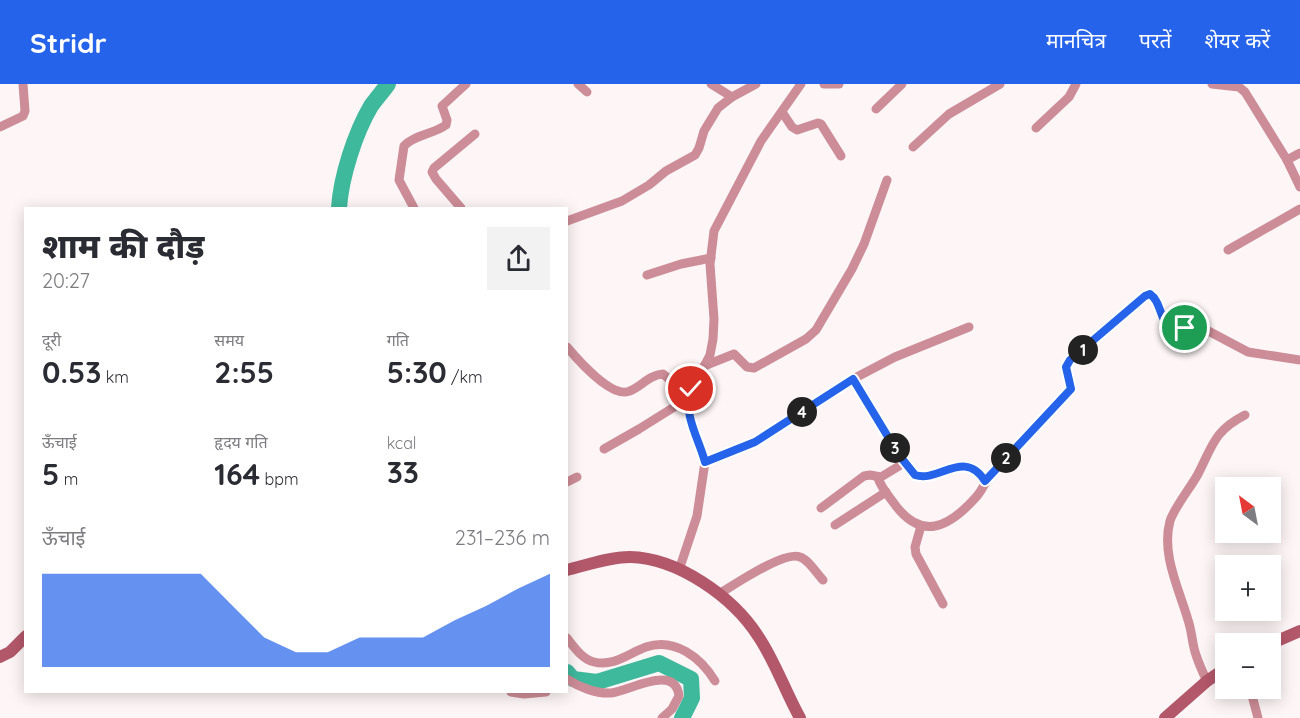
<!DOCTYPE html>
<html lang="hi">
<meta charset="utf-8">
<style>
body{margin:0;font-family:Quicksand,"Noto Sans Devanagari",sans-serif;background:#f2f2f3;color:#2b2b33;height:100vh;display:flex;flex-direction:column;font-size:22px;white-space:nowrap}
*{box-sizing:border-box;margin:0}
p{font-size:20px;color:#7c7c81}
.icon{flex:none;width:33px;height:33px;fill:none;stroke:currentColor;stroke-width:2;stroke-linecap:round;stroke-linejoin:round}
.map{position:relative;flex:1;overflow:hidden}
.drawer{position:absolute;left:24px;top:123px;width:544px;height:486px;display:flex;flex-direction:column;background:#fff;border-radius:0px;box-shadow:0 3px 15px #0003}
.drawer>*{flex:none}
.needle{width:39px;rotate:328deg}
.tools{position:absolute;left:1215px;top:393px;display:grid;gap:12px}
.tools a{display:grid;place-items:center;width:66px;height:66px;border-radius:0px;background:#fff;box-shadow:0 3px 15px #0003;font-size:30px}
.pin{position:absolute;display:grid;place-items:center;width:51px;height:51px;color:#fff;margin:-26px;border:3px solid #fff;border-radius:50%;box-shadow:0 2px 6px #0007}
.km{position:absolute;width:30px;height:30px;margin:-15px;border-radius:50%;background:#222;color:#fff;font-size:16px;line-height:30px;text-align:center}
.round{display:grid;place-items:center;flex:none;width:63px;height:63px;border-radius:0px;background:#f2f2f3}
.overview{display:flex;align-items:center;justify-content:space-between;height:102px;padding:0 18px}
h1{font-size:33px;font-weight:800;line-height:45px}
.figures{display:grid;grid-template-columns:repeat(3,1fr);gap:9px;height:102px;padding:6px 18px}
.figures div{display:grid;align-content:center}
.figures b{font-size:30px;font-weight:800}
.figures small{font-size:16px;font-weight:400}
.figures p{font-size:16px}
.chart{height:168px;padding:12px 18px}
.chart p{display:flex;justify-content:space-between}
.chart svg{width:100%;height:108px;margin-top:6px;fill:#2563eb;opacity:.7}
header{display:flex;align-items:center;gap:36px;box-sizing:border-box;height:84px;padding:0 30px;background:#2563eb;color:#fff}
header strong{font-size:28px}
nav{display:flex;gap:33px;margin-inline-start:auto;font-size:21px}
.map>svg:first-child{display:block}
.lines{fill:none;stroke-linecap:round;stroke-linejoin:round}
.river{stroke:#3fb99c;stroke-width:16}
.street{stroke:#cd8d98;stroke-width:9}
.secondary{stroke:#b3586b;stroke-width:12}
.route-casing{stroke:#fff;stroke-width:12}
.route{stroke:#2563eb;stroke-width:8}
</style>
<header>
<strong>Stridr</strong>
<nav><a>मानचित्र</a><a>परतें</a><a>शेयर करें</a></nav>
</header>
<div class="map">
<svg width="1300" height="634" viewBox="0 0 1300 634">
<rect width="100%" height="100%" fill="#fdf5f6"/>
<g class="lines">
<g class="river">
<path d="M339 124C341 93 355 49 371 22 376 15 383 7 388 0"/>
<path d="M567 588 573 595 597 598 659 579 691 595 692 614 682 634"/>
</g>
<g class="street">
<path d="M578 0 587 8"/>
<path d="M711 0 732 13"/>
<path d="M824 0H839"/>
<path d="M1212 0 1239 3 1245 8 1287 76 1300 103"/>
<path d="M876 25 902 0"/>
<path d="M782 28 792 43 797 46 818 39 821 40 841 72"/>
<path d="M0 43 23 32 25 27 23 0"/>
<path d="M1036 44 1069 13 1076 0"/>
<path d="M913 63 949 30 1000 0"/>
<path d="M1287 76 1300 69"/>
<path d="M414 124 399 96 404 62C414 51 434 50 446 41L447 36 442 22 466 0"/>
<path d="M461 124 436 95 432 88 434 84 475 50"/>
<path d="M567 137 622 117 649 101 666 87 695 71 699 64 704 47 718 24 732 13 756 0"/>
<path d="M1228 166 1300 125"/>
<path d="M647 191 681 180 711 174"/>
<path d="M567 263C578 276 612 315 630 307 642 302 649 291 663 290L688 311"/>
<path d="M704 282 734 270 747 283 754 284 806 255 816 246 852 185 864 160 887 96"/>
<path d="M853 295 899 371 915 391C940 399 964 365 985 397"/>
<path d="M604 365 639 345 687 315"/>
<path d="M705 378 755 358 853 295 895 273 969 243"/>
<path d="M878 394C881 403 887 410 893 418 921 458 949 444 977 412 983 405 986 396 992 389L1071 305 1066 283 1070 276 1148 211 1155 214 1165 239 1174 245 1199 242 1248 268 1300 276"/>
<path d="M567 398 577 393"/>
<path d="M821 424 864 392 870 391 881 393 904 379"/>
<path d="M835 441 886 408"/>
<path d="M921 442 915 463 916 470 943 520"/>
<path d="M679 486 697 432 705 378 689 330 687 315 710 271 713 255 714 235 710 180 714 147 761 57 801 0"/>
<path d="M719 510C734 501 785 466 800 473 809 476 817 490 823 496"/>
<path d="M567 554C574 563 582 575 594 578 614 583 629 569 646 563 675 553 701 574 715 597"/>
<path d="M567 595C579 603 596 610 611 609 630 607 675 579 679 612L672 625 662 634"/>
<path d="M1207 597C1203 589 1199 580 1196 571 1192 560 1192 547 1188 536 1179 505 1161 470 1170 437 1174 424 1191 403 1198 390 1213 361 1214 347 1245 331"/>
<path d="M1250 604 1258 634"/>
<path d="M511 608 524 610 546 608"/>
</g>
<g class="secondary">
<path d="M567 486C587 481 609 473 630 473 678 474 733 513 758 552 775 577 785 607 800 634"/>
<path d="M1270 560 1300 547"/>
<path d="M0 573 10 568 26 552"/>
<path d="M1165 634 1207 597 1226 584"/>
</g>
</g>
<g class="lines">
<g class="route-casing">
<path id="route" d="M691 305C682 329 699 355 705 378L755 358 853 295 899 371 915 391C939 399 964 364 985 397L1071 305 1066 283 1070 276 1145 212 1150 210C1165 220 1157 250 1185 244"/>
</g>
<use href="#route" class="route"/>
</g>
</svg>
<div class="tools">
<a><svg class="needle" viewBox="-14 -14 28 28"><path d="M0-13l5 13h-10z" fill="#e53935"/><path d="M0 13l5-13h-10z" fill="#7c7c81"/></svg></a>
<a>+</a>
<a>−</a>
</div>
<div class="pin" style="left:1185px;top:244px;background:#1e9e55"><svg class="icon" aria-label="arrive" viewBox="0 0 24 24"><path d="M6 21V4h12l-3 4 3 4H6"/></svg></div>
<div class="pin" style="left:691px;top:305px;background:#d93025"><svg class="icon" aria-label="check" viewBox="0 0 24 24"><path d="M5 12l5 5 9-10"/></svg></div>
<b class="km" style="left:1083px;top:266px">1</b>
<b class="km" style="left:1006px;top:374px">2</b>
<b class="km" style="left:895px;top:364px">3</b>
<b class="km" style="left:802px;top:328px">4</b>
<section class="drawer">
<div class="overview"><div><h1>शाम की दौड़</h1><p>20:27</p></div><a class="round"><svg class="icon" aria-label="share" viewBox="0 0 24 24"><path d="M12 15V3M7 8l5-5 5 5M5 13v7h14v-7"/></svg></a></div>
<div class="figures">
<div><p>दूरी</p><b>0.53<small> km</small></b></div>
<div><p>समय</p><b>2:55</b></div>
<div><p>गति</p><b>5:30<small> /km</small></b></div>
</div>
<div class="figures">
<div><p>ऊँचाई</p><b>5<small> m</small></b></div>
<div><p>हृदय गति</p><b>164<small> bpm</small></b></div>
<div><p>kcal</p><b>33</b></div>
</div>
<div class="chart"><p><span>ऊँचाई</span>231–236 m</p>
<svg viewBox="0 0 160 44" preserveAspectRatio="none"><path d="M0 44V6L10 6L20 6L30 6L40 6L50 6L60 19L70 32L80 38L90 38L100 32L110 32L120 32L130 25L140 19L150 12L160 6V44z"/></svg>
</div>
</section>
</div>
